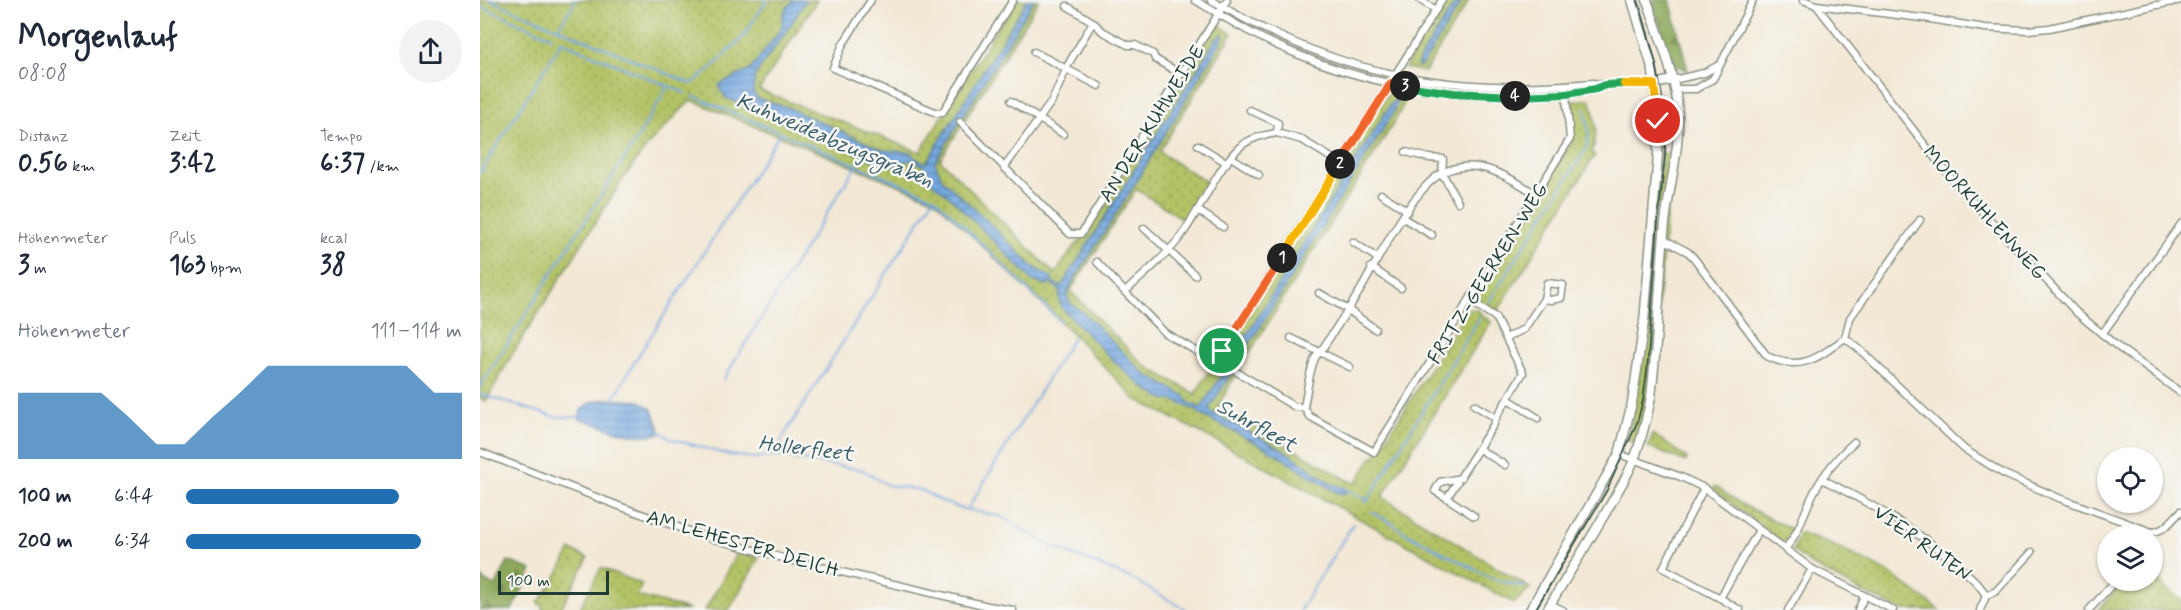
<!DOCTYPE html>
<html lang="de">
<meta charset="utf-8">
<style>
body{margin:0;font-family:Mynerve,sans-serif;background:#f2f2f3;color:#1f2937;height:100vh;display:flex;flex-direction:column;font-size:22px;white-space:nowrap}
*{box-sizing:border-box;margin:0}
p{font-size:20px;color:#747a83}
.icon{flex:none;width:33px;height:33px;fill:none;stroke:currentColor;stroke-width:2;stroke-linecap:round;stroke-linejoin:round}
.map{position:relative;flex:1;overflow:hidden}
.sheet{display:flex;flex-direction:column;background:#fff;width:480px}
.sheet>*{flex:none}
.buttons{position:absolute;left:1617px;top:447px;display:grid;gap:12px}
.buttons a{display:grid;place-items:center;width:66px;height:66px;border-radius:50%;background:#fff;box-shadow:0 2px 4px #0004;font-size:30px}
.scale{position:absolute;left:18px;bottom:15px;width:111px;box-sizing:border-box;padding-left:6px;border:3px solid #1f3d34;border-top:0;font-size:16px;line-height:21px;white-space:nowrap;color:#1f3d34;-webkit-text-stroke:4px #f6f6f2;paint-order:stroke}
.pin{position:absolute;display:grid;place-items:center;width:51px;height:51px;color:#fff;margin:-26px;border:3px solid #fff;border-radius:50%;box-shadow:0 2px 6px #0007}
.km{position:absolute;width:30px;height:30px;margin:-15px;border-radius:50%;background:#222;color:#fff;font-size:16px;line-height:30px;text-align:center}
.round{display:grid;place-items:center;flex:none;width:63px;height:63px;border-radius:32px;background:#f2f2f3}
.head{display:flex;align-items:center;justify-content:space-between;height:102px;padding:0 18px}
h1{font-size:33px;font-weight:800;line-height:45px}
.stats{display:grid;grid-template-columns:repeat(3,1fr);gap:9px;height:102px;padding:6px 18px}
.stats div{display:grid;align-content:center}
.stats b{font-size:26px;font-weight:800}
.stats small{font-size:16px;font-weight:400}
.stats p{font-size:16px}
.chart{height:168px;padding:12px 18px}
.chart p{display:flex;justify-content:space-between}
.chart svg{width:100%;height:108px;margin-top:6px;fill:#1f6fb2;opacity:.7}
ul{padding:0 18px;list-style:none;font-size:20px}
li{display:grid;grid-template-columns:96px 72px 1fr;align-items:center;height:45px}
li i{height:15px;border-radius:8px;background:#1f6fb2}
main{display:flex;flex:1;min-height:0}
.map>svg:first-child{display:block}
.green{fill:url(#green-dots);stroke:#69804d;stroke-width:1.5}
.forest{fill:url(#forest-firs);stroke:#567348;stroke-width:1.5}
.water{fill:url(#water-rules);stroke:#4a728b;stroke-width:1.5}
.lines{fill:none;stroke-linecap:round;stroke-linejoin:round}
.stream{stroke:#76a8e2;stroke-width:2}
.street-casing{stroke:#899284;stroke-width:9}
.secondary-casing{stroke:#899284;stroke-width:11}
.street{stroke:#fff;stroke-width:6}
.secondary{stroke:#fff;stroke-width:8}
.tram{stroke:#1f3d34;stroke-width:1.5}
.split-1-casing{stroke:#fff;stroke-width:12}
.split-2-casing{stroke:#fff;stroke-width:12}
.split-3-casing{stroke:#fff;stroke-width:12}
.split-4-casing{stroke:#fff;stroke-width:12}
.split-5-casing{stroke:#fff;stroke-width:12}
.split-6-casing{stroke:#fff;stroke-width:12}
.split-1{stroke:#f0652b;stroke-width:8}
.split-2{stroke:#f5b400;stroke-width:8}
.split-3{stroke:#f0652b;stroke-width:8}
.split-4{stroke:#22a559;stroke-width:8}
.split-5{stroke:#22a559;stroke-width:8}
.split-6{stroke:#f5b400;stroke-width:8}
.labels{text-anchor:middle;stroke-width:5;stroke-linejoin:round;paint-order:stroke}
.street-label{font-size:20px;fill:#1f3d34;stroke:#f6f6f2}
.water-label{font-size:21px;font-style:italic;fill:#395d68;stroke:#f6f6f2}
</style>
<main>
<section class="sheet">
<div class="head"><div><h1>Morgenlauf</h1><p>08:08</p></div><a class="round"><svg class="icon" aria-label="share" viewBox="0 0 24 24"><path d="M12 15V3M7 8l5-5 5 5M5 13v7h14v-7"/></svg></a></div>
<div class="stats">
<div><p>Distanz</p><b>0.56<small> km</small></b></div>
<div><p>Zeit</p><b>3:42</b></div>
<div><p>Tempo</p><b>6:37<small> /km</small></b></div>
</div>
<div class="stats">
<div><p>Höhenmeter</p><b>3<small> m</small></b></div>
<div><p>Puls</p><b>163<small> bpm</small></b></div>
<div><p>kcal</p><b>38</b></div>
</div>
<div class="chart"><p><span>Höhenmeter</span>111–114 m</p>
<svg viewBox="0 0 160 44" preserveAspectRatio="none"><path d="M0 44V17L10 17L20 17L30 17L40 27L50 38L60 38L70 27L80 17L90 6L100 6L110 6L120 6L130 6L140 6L150 17L160 17V44z"/></svg>
</div>
<ul>
<li><b>100 m</b>6:44<i style="width:77%"></i></li>
<li><b>200 m</b>6:34<i style="width:85%"></i></li>
</ul>
</section>
<div class="map">
<svg width="1701" height="610" viewBox="0 0 1701 610">
<defs>
<pattern id="green-dots" width="8" height="8" patternUnits="userSpaceOnUse" patternTransform="scale(1.5)"><rect width="8" height="8" fill="#b3c366"/><path d="M2 2h.1M6 6h.1" fill="none" stroke="#91a055" stroke-width="1.8" stroke-linecap="round"/></pattern>
<pattern id="forest-firs" width="22" height="20" patternUnits="userSpaceOnUse" patternTransform="scale(1.5)"><rect width="22" height="20" fill="#8ea95b"/><path d="M5 1l3.5 6h-7zM16 11l3.5 6h-7z" fill="#738b4c"/></pattern>
<pattern id="water-rules" width="6" height="5" patternUnits="userSpaceOnUse" patternTransform="scale(1.5)"><rect width="6" height="5" fill="#76a8e2"/><path d="M0 2.5h6" fill="none" stroke="#608ab8"/></pattern>
</defs>
<rect width="100%" height="100%" fill="#f6f6f2"/>
<filter id="ink" filterUnits="userSpaceOnUse"><feTurbulence type="fractalNoise" baseFrequency=".0167" numOctaves="2"/><feDisplacementMap in="SourceGraphic" scale="12" xChannelSelector="R" yChannelSelector="G"/><feConvolveMatrix kernelMatrix="1 2 1 2 8 2 1 2 1" color-interpolation-filters="sRGB"/></filter>
<filter id="wash" filterUnits="userSpaceOnUse"><feTurbulence type="fractalNoise" baseFrequency=".008" numOctaves="4" result="noise"/><feDisplacementMap in="SourceGraphic" scale="24" xChannelSelector="R" yChannelSelector="G"/><feGaussianBlur stdDeviation="1.35" result="paint"/><feColorMatrix in="noise" values="0 0 0 0 0 0 0 0 0 0 0 0 0 0 0 0 0 1.4 0 .05"/><feComposite in="paint" operator="in"/></filter>
<g filter="url(#wash)">
<rect width="100%" height="100%" fill="#f3e8d5"/>
<g class="green">
<path d="M0 0H337L279 90 440 152 535 0H559L460 160 575 274 595 245 599 243 736 23 752 34 679 152 730 184 706 221 656 189 590 291 664 365 715 394 733 365 737 366 909 91 928 96 913 124 761 366 738 406 875 484 893 456 895 457 984 314 988 310 996 309 1011 322 902 497 1050 588 1034 603 731 438 655 399 594 335 455 200 211 100 167 146 145 176 33 353 6 401 0 398Z"/>
<path d="M966 0H989L945 72 925 68Z"/>
<path d="M1110 99C1115 115 1120 137 1111 152L1115 155 1017 312 1000 302 997 294 1093 140 1090 102Z"/>
<path d="M1182 153 1192 154 1170 390 1157 444 1148 441 1168 322Z"/>
<path d="M1173 434 1207 458 1206 462 1168 447Z"/>
<path d="M1235 486 1263 505 1315 531 1308 540 1302 542 1233 489Z"/>
<path d="M1319 533 1357 547 1406 571 1460 610H1422L1384 593 1334 566 1313 551Z"/>
<path d="M91 550 108 558 80 610H62L63 607 58 603 73 582Z"/>
<path d="M258 552 279 558 249 610H225Z"/>
<path d="M121 568 162 584 157 596 210 610H99Z"/>
<path d="M1673 573 1685 588 1701 600V610H1618L1644 581 1672 580Z"/>
</g>
<g class="forest">
<path d="M1172 0H1190L1208 71 1192 64Z"/>
<path d="M28 561 52 570 32 610H0V575L4 580 15 587Z"/>
</g>
<g class="water">
<path d="M313 0H326L310 26 275 75 273 91 277 98 307 107 403 150 430 152 435 158 446 163 547 0H554L455 162 462 179 501 215 553 267 572 278V282L581 287 736 39 743 34V38L655 184 591 284 587 296 590 303 604 313 665 374 705 396 709 403 721 408 909 107 914 100 919 98 912 115 729 409 731 412 804 450 852 484 866 488 867 492 861 494 856 492 788 449 721 415 717 411 693 400C671 406 599 325 582 308L579 298 580 290 571 284 564 285 553 281 467 194 452 183 443 165 430 160 412 166 400 163 246 98 239 88 240 84 270 70 301 29 304 11Z"/>
<path d="M977 0H983L943 64 939 67 937 66 940 58Z"/>
<path d="M125 399 160 401 173 410 181 433C155 442 124 425 99 419L101 410 112 402Z"/>
</g>
<g class="lines">
<g class="stream">
<path d="M10 0 212 84 236 64 263 37 287 0"/>
<path d="M0 6 72 37"/>
<path d="M78 28 96 0"/>
<path d="M80 41 205 93"/>
<path d="M213 96 455 198 581 322"/>
<path d="M0 173 82 41"/>
<path d="M1008 303 1106 149 1109 134 1105 108"/>
<path d="M243 380 376 166"/>
<path d="M0 387 158 137 188 86"/>
<path d="M0 394 75 417H100"/>
<path d="M133 400 155 361 300 133"/>
<path d="M178 431 192 439 249 455 276 458 297 456 383 470 407 485 441 490 461 501 480 508 520 516 571 546 648 577 707 610"/>
<path d="M297 456 300 444 305 434 454 198"/>
<path d="M865 489 888 500"/>
<path d="M886 503 1000 317"/>
<path d="M487 510 593 338"/>
<path d="M891 512 912 523 922 531 1013 579 1045 587"/>
<path d="M820 610 873 524"/>
</g>
</g>
</g>
<g filter="url(#ink)">
<g class="lines">
<g class="street-casing">
<g id="street">
<path d="M391 0 363 44 353 68 457 113H462L533 0"/>
<path d="M715 0C747 19 778 38 812 52 886 84 968 98 1048 96 1073 95 1102 96 1125 85"/>
<path d="M731 0C857 75 968 96 1113 83L1125 85 1174 84"/>
<path d="M940 0 956 10"/>
<path d="M1323 0 1336 5 1450 19 1505 28 1548 30 1569 28 1701 0"/>
<path d="M1336 5 1470 177 1597 313 1638 347 1701 393"/>
<path d="M613 22 622 31 648 45H655L673 54 675 59 701 74"/>
<path d="M554 52 619 86"/>
<path d="M1193 80 1224 73 1239 65"/>
<path d="M1195 89H1216L1233 79 1273 0"/>
<path d="M531 101 583 134"/>
<path d="M770 110 798 123 797 133 822 140 860 163"/>
<path d="M480 122 590 234H601L747 0"/>
<path d="M797 133C784 135 773 137 762 145 737 166 720 213 698 240 683 259 663 275 645 292L685 333 735 362 962 0"/>
<path d="M718 145 747 163"/>
<path d="M926 152 949 158 963 159 962 173 978 202"/>
<path d="M751 157 779 175"/>
<path d="M524 168 572 101 589 63 613 22 587 6"/>
<path d="M901 194 928 211"/>
<path d="M1056 194C1028 176 996 156 962 173 932 189 898 260 881 289 868 310 854 331 841 351 839 353 837 355 835 358 829 372 827 392 824 407L829 416 894 452 1090 139 1085 85"/>
<path d="M719 211 743 227"/>
<path d="M923 218 952 235"/>
<path d="M664 228 715 275"/>
<path d="M1183 239 1208 252 1214 258 1287 356C1320 373 1339 357 1365 338"/>
<path d="M873 242 897 258"/>
<path d="M617 262 645 292"/>
<path d="M891 267 921 288"/>
<path d="M839 293 867 309 895 329"/>
<path d="M1622 334 1701 224"/>
<path d="M811 338 870 367"/>
<path d="M1026 338 1044 329 1064 299 1067 283 1083 285 1081 298 1071 300 1064 299"/>
<path d="M1365 338 1378 348 1484 449 1524 474 1579 498 1672 532C1685 531 1692 520 1701 511"/>
<path d="M1365 338 1370 318 1440 220"/>
<path d="M757 372 815 407H824"/>
<path d="M1028 399 1058 418"/>
<path d="M994 405 1016 418"/>
<path d="M999 449 1025 465"/>
<path d="M0 452 139 506 223 536 310 560 508 606 533 610"/>
<path d="M1139 454 1201 477 1224 488 1332 569 1413 610"/>
<path d="M981 478 960 482 955 491 967 498 1014 424 1016 418 1043 373 1015 317 990 301"/>
<path d="M1342 479C1391 504 1438 530 1479 566 1489 576 1500 583 1506 596"/>
<path d="M1224 488 1183 568 1240 598 1279 530"/>
<path d="M967 498 994 516"/>
<path d="M1305 549C1318 534 1321 521 1329 503 1339 479 1355 459 1374 442"/>
<path d="M1240 598 1260 610"/>
<path d="M1070 604 1083 610"/>
<path d="M1308 610 1332 569"/>
<path d="M1378 610 1384 597"/>
<path d="M1500 610 1506 596 1516 591 1552 552"/>
<path d="M1609 610 1636 580"/>
</g>
</g>
<g class="secondary-casing">
<g id="secondary">
<path d="M1174 84 1193 80"/>
<path d="M1050 610 1139 454 1152 403 1164 322 1178 155 1177 121 1173 71 1152 0"/>
<path d="M1067 610C1094 564 1124 519 1149 471 1160 448 1166 422 1171 397 1178 339 1179 281 1185 223 1190 180 1202 145 1197 101 1192 67 1178 33 1167 0"/>
</g>
</g>
<use href="#street" class="street"/>
<use href="#secondary" class="secondary"/>
<path class="tram" d="M1055 610 1127 490 1157 423 1163 400 1167 371 1178 223 1185 156C1187 98 1175 55 1158 0"/>
</g>
</g>
<g class="lines" filter="url(#ink)">
<g class="split-1-casing">
<path id="split-1" d="M742 351 802 258"/>
</g>
<g class="split-2-casing">
<path id="split-2" d="M802 258 860 164"/>
</g>
<g class="split-3-casing">
<path id="split-3" d="M860 164 911 83 925 86"/>
</g>
<g class="split-4-casing">
<path id="split-4" d="M925 86 974 93 1035 96"/>
</g>
<g class="split-5-casing">
<path id="split-5" d="M1035 96 1086 94 1116 89 1125 85 1144 84"/>
</g>
<g class="split-6-casing">
<path id="split-6" d="M1144 84H1174L1178 121"/>
</g>
<use href="#split-1" class="split-1"/>
<use href="#split-2" class="split-2"/>
<use href="#split-3" class="split-3"/>
<use href="#split-4" class="split-4"/>
<use href="#split-5" class="split-5"/>
<use href="#split-6" class="split-6"/>
</g>
<g class="labels">
<g class="street-label">
<text transform="translate(671 123) rotate(-58)" y="7">AN DER KUHWEIDE</text>
<text transform="translate(1505 212) rotate(48)" y="7">MOORKUHLENWEG</text>
<text transform="translate(1007 273) rotate(-58)" y="7">FRITZ-GEERKEN-WEG</text>
<text transform="translate(263 543) rotate(16)" y="7">AM LEHESTER DEICH</text>
<text transform="translate(1443 543) rotate(36)" y="7">VIER RUTEN</text>
</g>
<g class="water-label">
<text transform="translate(355 140) rotate(23)" y="7">Kuhweideabzugsgraben</text>
<text transform="translate(777 425) rotate(29)" y="7">Suhrfleet</text>
<text transform="translate(326 448) rotate(7)" y="7">Hollerfleet</text>
</g>
</g>
</svg>
<div class="buttons">
<a><svg class="icon" aria-label="locate" viewBox="0 0 24 24"><circle cx="12" cy="12" r="6"/><path d="M12 2v4M12 18v4M2 12h4M18 12h4"/></svg></a>
<a><svg class="icon" aria-label="layers" viewBox="0 0 24 24"><path d="M12 4l9 5-9 5-9-5zM3 14l9 5 9-5"/></svg></a>
</div>
<div class="scale">100 m</div>
<div class="pin" style="left:742px;top:351px;background:#1e9e55"><svg class="icon" aria-label="arrive" viewBox="0 0 24 24"><path d="M6 21V4h12l-3 4 3 4H6"/></svg></div>
<div class="pin" style="left:1178px;top:121px;background:#d93025"><svg class="icon" aria-label="check" viewBox="0 0 24 24"><path d="M5 12l5 5 9-10"/></svg></div>
<b class="km" style="left:802px;top:258px">1</b>
<b class="km" style="left:860px;top:164px">2</b>
<b class="km" style="left:925px;top:86px">3</b>
<b class="km" style="left:1035px;top:96px">4</b>
</div>
</main>
